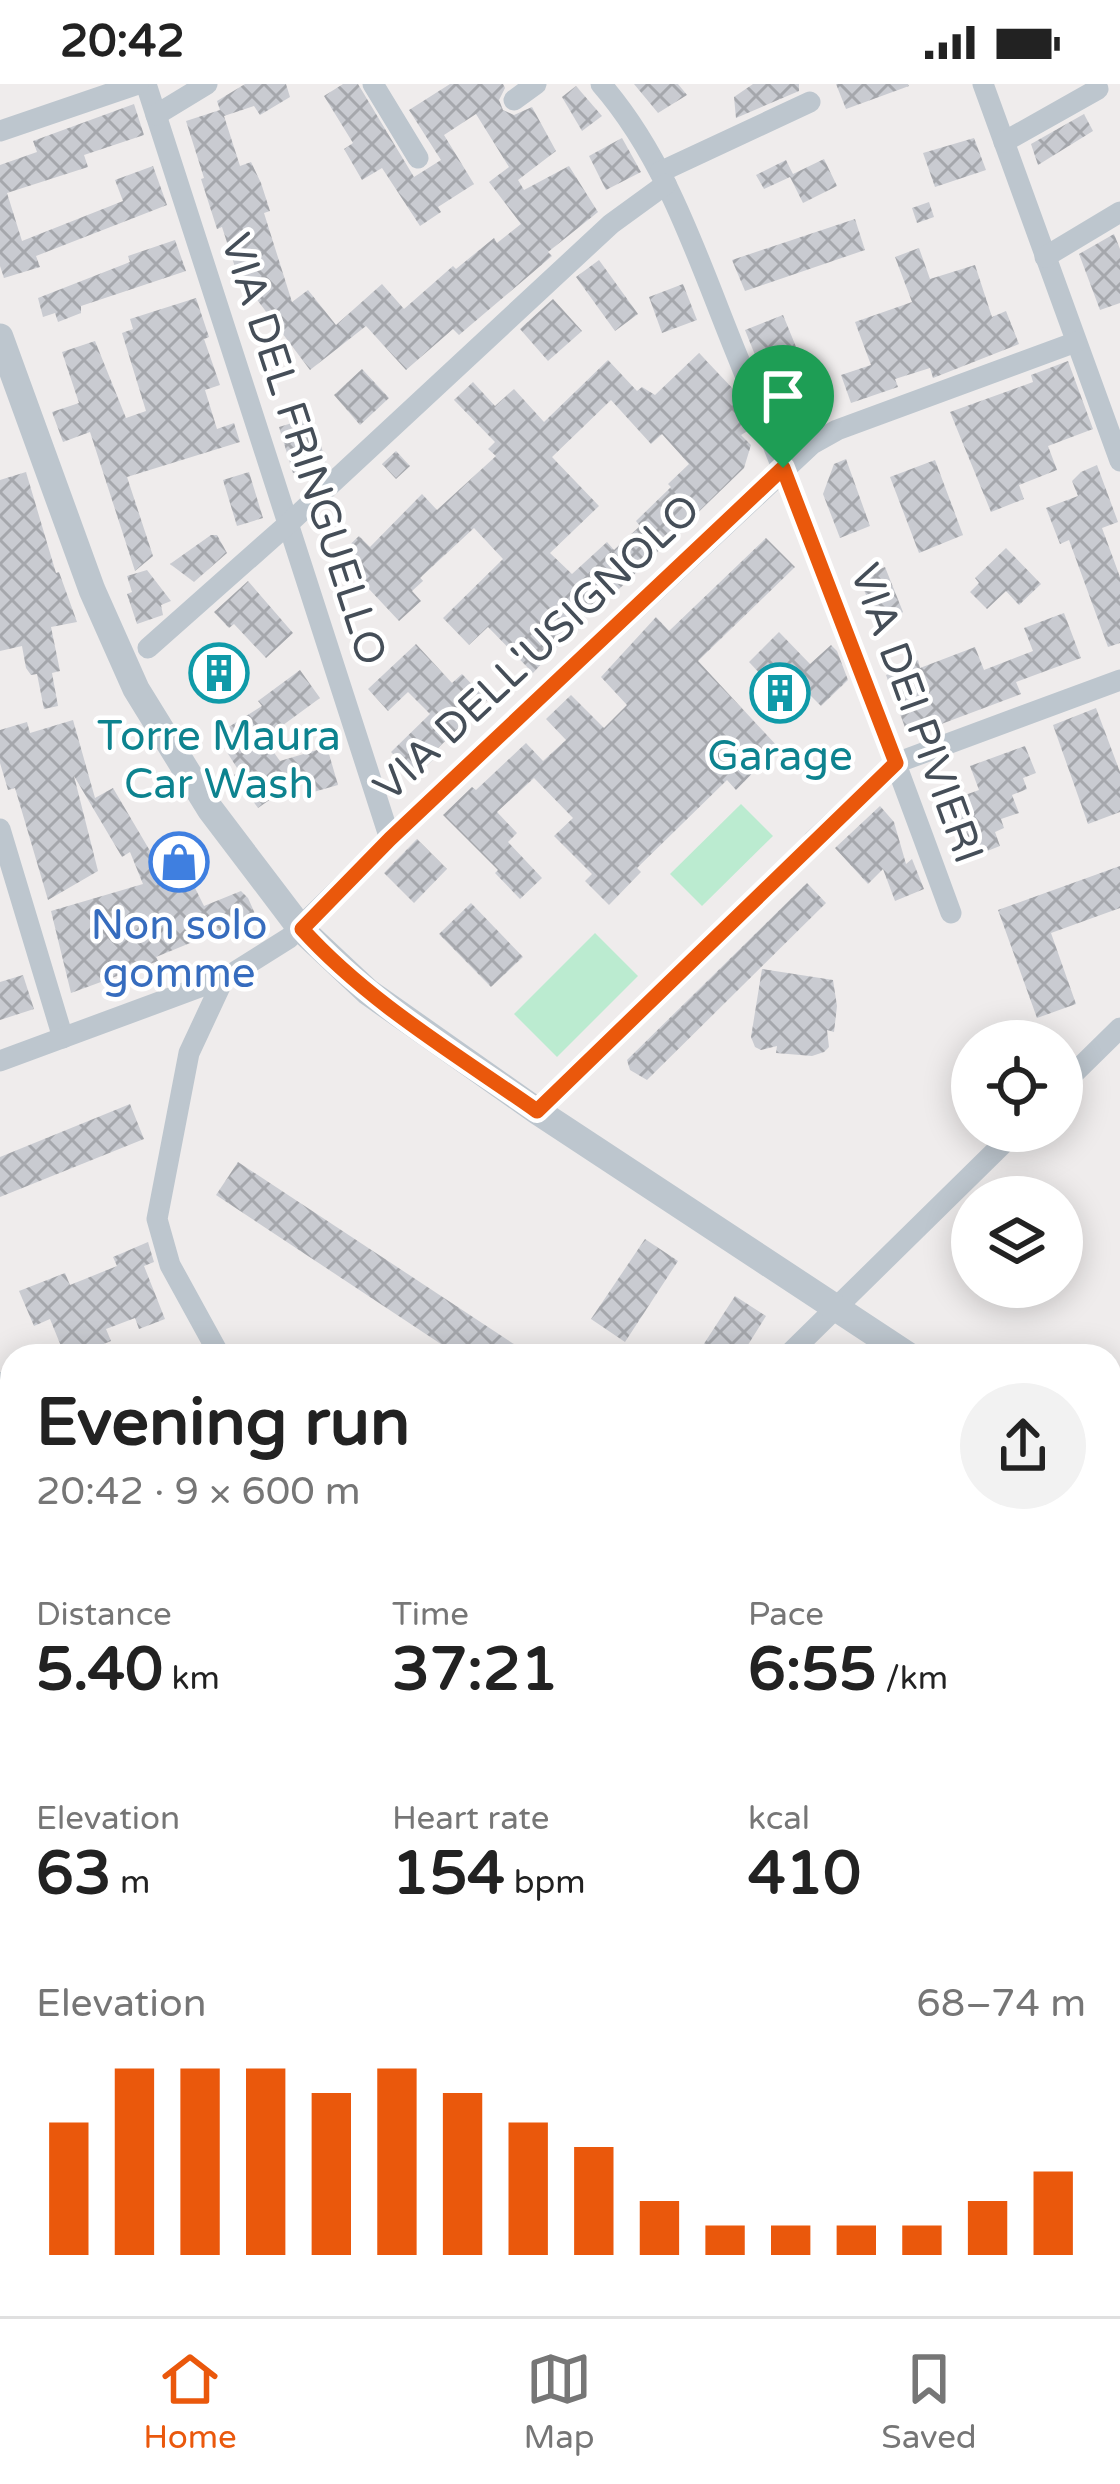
<!DOCTYPE html>
<meta charset="utf-8">
<style>
body{margin:0;font-family:"Varela Round",sans-serif;background:#f2f2f2;color:#222;height:100vh;display:flex;flex-direction:column;font-size:45px;white-space:nowrap}
*{box-sizing:border-box;margin:0}
p{font-size:39px;color:#767676}
.icon{flex:none;width:66px;height:66px;fill:none;stroke:currentColor;stroke-width:2;stroke-linecap:round;stroke-linejoin:round}
.map{position:relative;flex:1;overflow:hidden}
.drawer{position:absolute;left:0px;top:1260px;width:1122px;height:972px;display:flex;flex-direction:column;background:#fff;border-radius:36px 36px 0 0;box-shadow:0 6px 30px #0003}
.drawer>*{flex:none}
.buttons{position:absolute;left:951px;top:936px;display:grid;gap:24px}
.buttons a{display:grid;place-items:center;width:132px;height:132px;border-radius:50%;background:#fff;box-shadow:0 6px 30px #0003;font-size:60px}
.pin{position:absolute;display:grid;place-items:center;width:102px;height:102px;color:#fff;margin:-123px -51px;border-radius:50% 50% 50% 0;rotate:-45deg;box-shadow:0 0 12px #0007}
.pin .icon{rotate:45deg}
.round{display:grid;place-items:center;flex:none;width:126px;height:126px;border-radius:63px;background:#f2f2f2}
.head{display:flex;align-items:center;justify-content:space-between;height:204px;padding:0 36px}
h1{font-size:66px;font-weight:800;line-height:90px}
.stats{display:grid;grid-template-columns:repeat(3,1fr);gap:18px;height:204px;padding:12px 36px}
.stats div{display:grid;align-content:center}
.stats b{font-size:60px;font-weight:800}
.stats small{font-size:33px;font-weight:400}
.stats p{font-size:33px}
.chart{height:336px;padding:24px 36px}
.chart p{display:flex;justify-content:space-between}
.chart svg{width:100%;height:216px;margin-top:12px;stroke:#ea580c;stroke-width:6}
.status{display:flex;justify-content:space-between;align-items:center;height:84px;padding:0 60px;background:#fff;direction:ltr}
.status svg{height:33px;fill:currentColor}
.dock{display:flex;justify-content:space-around;align-items:center;height:168px;border-top:3px solid #e0e0e0;background:#fff;font-size:33px;color:#767676}
.dock a{display:grid;justify-items:center;gap:6px}
.dock .active{color:#ea580c}
.map>svg:first-child{display:block}
.grass{fill:#bbebd0}
.building{fill:url(#building-cross-hatch);fill-rule:evenodd}
.lines{fill:none;stroke-linecap:round;stroke-linejoin:round}
.path{stroke:#75c7a3;stroke-width:3;stroke-dasharray:9 6;stroke-linecap:butt}
.service{stroke:#bdc6ce;stroke-width:10}
.minor{stroke:#bdc6ce;stroke-width:21}
.tertiary{stroke:#bdc6ce;stroke-width:27}
.route-casing{stroke:#fff;stroke-width:24}
.route{stroke:#ea580c;stroke-width:15}
.labels{text-anchor:middle;stroke-width:9;stroke-linejoin:round;paint-order:stroke}
.street-label{font-size:42px;fill:#454e58;stroke:#fff}
.culture-label{font-size:42px;fill:#0d838f;stroke:#fff}
.shop-label{font-size:42px;fill:#366cbe;stroke:#fff}
</style>
<div class="status"><b>20:42</b><svg viewBox="0 0 49 12"><path d="M0 12V9h3v3zM5 12V6h3v6zM10 12V3h3v9zM15 12V0h3v12zM26 1h20v11H26zM47 4h2v5h-2z"/></svg></div>
<div class="map">
<svg width="1120" height="2232" viewBox="0 0 1120 2232">
<defs>
<pattern id="building-cross-hatch" width="8" height="8" patternUnits="userSpaceOnUse" patternTransform="scale(3)"><rect width="8" height="8" fill="#c9cbd1"/><path d="M0 0l8 8M0 8l8-8" fill="none" stroke="#a5a7ac"/></pattern>
</defs>
<rect width="100%" height="100%" fill="#efecec"/>
<g class="grass">
<path d="M741 720 773 752 702 822 670 790Z"/>
<path d="M595 849 638 892 557 973 514 930Z"/>
</g>
<g class="building">
<path d="M245 0H286L290 13 260 31 254 22 224 32 240 82 251 78 261 99 270 127 264 129 292 218 308 206 336 241 382 200 404 225 453 182 456 185 494 154 497 159 521 140 489 98 509 83 476 30 444 51 474 100 438 123 441 128 420 142 382 84 362 96 344 65 353 59 324 12 343 0H358L414 93 441 76 409 26 450 0H503L505 4 499 16 503 26 514 31 532 23 556 67 518 96 524 106 569 82 598 128 548 168 552 172 459 251 453 245 406 286 366 242 310 286 255 213 247 220 222 143 217 145 201 95 204 94 186 37 220 26 217 17Z"/>
<path d="M634 0H678L687 11 658 29Z"/>
<path d="M753 0H799V7L736 34 734 13Z"/>
<path d="M836 0H908L909 2 846 25Z"/>
<path d="M576 2 602 32 582 47 562 13Z"/>
<path d="M134 20 144 51 84 71 88 83 7 109 22 157 123 117 115 96 153 82 167 121 36 172 40 183 4 194 0 182V81L37 68 33 57Z"/>
<path d="M1084 30 1093 47 1038 81 1031 60Z"/>
<path d="M622 54 641 88 606 106 589 72Z"/>
<path d="M974 54 986 86 935 103 923 69Z"/>
<path d="M824 75 837 102 803 119 790 93 764 105 756 91 786 76 793 90Z"/>
<path d="M929 118 934 133 917 139 912 124Z"/>
<path d="M855 135 865 166 745 207 732 176Z"/>
<path d="M1114 150 1120 165V219L1100 226 1079 170Z"/>
<path d="M175 156 186 187 81 222V229L58 238 55 229 43 233 38 214 130 178 128 172Z"/>
<path d="M919 164 930 195 975 181 992 233 1006 227 1019 260 933 294 930 284 895 295 898 303 851 319 841 291 871 281 855 238 912 218 895 173Z"/>
<path d="M599 176 638 230 615 247 576 193Z"/>
<path d="M683 200 697 236 662 249 649 213Z"/>
<path d="M196 214 209 253 204 255 220 301 205 306 217 345 234 339 240 358 127 393 153 472 135 487 90 348 63 358 52 328 79 319 62 268 95 257 126 334 146 327 122 249 133 245 130 235Z"/>
<path d="M553 215 582 247 548 277 520 245Z"/>
<path d="M783 231 814 307 776 323 745 246Z"/>
<path d="M699 269 735 307 751 345 741 351 751 361 744 384 617 507 613 503 533 589 488 543 469 561 443 534 503 475 474 444 420 494 423 497 412 507 421 517 399 537 338 472 359 452 370 463 422 410 437 426 496 372 488 365 495 358 454 316 473 298 495 322 514 305 544 338 608 276 637 307 642 303 655 311ZM611 316 651 360 662 350 689 380 668 400 671 403 636 437 640 442 614 466 607 458 572 490 550 469 599 422 552 373Z"/>
<path d="M1068 277 1093 345 1048 362 1057 386 1019 401 1024 415 991 428 950 328 1033 298 1031 291Z"/>
<path d="M362 285 389 314 360 341 334 311Z"/>
<path d="M312 333 326 378 293 389 279 343Z"/>
<path d="M396 367 410 382 396 395 382 380Z"/>
<path d="M846 375 870 442 840 454 823 410 834 380Z"/>
<path d="M935 376 963 451 919 469 890 393Z"/>
<path d="M1097 381 1118 438 1102 444 1120 493V559L1108 563 1069 456 1060 460 1046 424 1078 412 1072 397 1081 388Z"/>
<path d="M26 388 56 489 59 488 77 538 51 543 60 587 52 589 58 622 44 625 37 590 31 591 26 584 22 562 0 567V396Z"/>
<path d="M249 388 263 434 237 442 223 396Z"/>
<path d="M211 451H217L227 469 194 498 170 480Z"/>
<path d="M766 454 795 483 698 577 778 663 736 706 727 696 637 784 641 788 609 821 585 797 592 790 554 752 573 734 534 694 497 728 517 749 508 758 542 794 520 815 495 789 498 786 443 731 472 703 476 706 526 659 543 677 566 656 546 635 571 611 604 644 627 621 601 593 656 533 669 547Z"/>
<path d="M1006 464 1041 500 1019 521 1006 507 987 525 970 508 979 499 975 494Z"/>
<path d="M885 483 903 528 881 547 859 494Z"/>
<path d="M147 486 171 517 161 521 163 531 137 540 127 510 132 508 127 492Z"/>
<path d="M248 497 293 549 266 574 234 540 229 544 214 528Z"/>
<path d="M1064 529 1081 574 1016 598 1021 610 920 648 918 645 907 649 886 591 918 576 920 584 975 563 984 586 1033 567 1024 544Z"/>
<path d="M779 548 810 580 831 561 837 567 848 596 821 622 797 598 782 613 749 578Z"/>
<path d="M416 560 452 599 462 590 487 616 432 670 435 674 415 693 391 668 430 630 408 608 388 627 368 605Z"/>
<path d="M300 586 320 614 264 655 280 677 327 663 338 701 310 709 305 691 258 724 234 691 239 687 216 651 262 622 258 617Z"/>
<path d="M1096 624 1120 688V728L1088 740 1053 641Z"/>
<path d="M73 636 95 714 113 704 153 772 175 764 204 822 241 807 248 814 256 832 156 873 158 877 71 909 51 827 143 800 130 768 122 773 74 692 98 787 48 816 15 704 8 706 0 679V646L27 638 30 649Z"/>
<path d="M1025 662 1036 689 1023 694 1027 705 1012 711 1019 729 1001 735 1004 744 995 748 1000 762 972 773 951 716 979 706 970 682Z"/>
<path d="M880 722 894 738 906 780 912 775 924 805 895 817 883 785 868 800 835 764Z"/>
<path d="M417 755 447 785 414 819 384 789Z"/>
<path d="M1120 782V824L1051 849 1076 920 1037 934 998 826Z"/>
<path d="M807 799 826 819 647 996 630 986 627 976Z"/>
<path d="M471 819 523 873 491 903 439 850Z"/>
<path d="M762 885 833 896 837 922 834 948 827 946 829 963 824 968 812 972 776 969 777 962 761 966 755 963 751 953Z"/>
<path d="M23 891 34 925 0 936V898Z"/>
<path d="M130 1020 144 1055 0 1113V1073Z"/>
<path d="M238 1078 532 1272H459L216 1111Z"/>
<path d="M645 1155 678 1177 625 1258 591 1235Z"/>
<path d="M148 1158 154 1178 144 1182 165 1235 139 1245 135 1234 106 1245 111 1257 75 1272H65L50 1235 34 1242 19 1207 65 1189 70 1201 117 1182 113 1173Z"/>
<path d="M735 1212 766 1232 741 1272H696Z"/>
</g>
<g class="lines">
<path class="path" d="M1110 1470 1120 1479"/>
<g class="service">
<path d="M537 1027 813 757"/>
<path d="M0 1293 12 1323"/>
<path d="M231 2220 240 2232"/>
</g>
<g class="minor">
<path d="M146 0 390 755"/>
<path d="M373 0 418 74"/>
<path d="M601 0C669 78 700 182 739 276 813 459 883 643 951 829"/>
<path d="M983 0 1120 377"/>
<path d="M514 16 536 0"/>
<path d="M156 31 207 0"/>
<path d="M0 47 138 0"/>
<path d="M1004 58 1098 5"/>
<path d="M660 88 810 18"/>
<path d="M1045 173 1120 128"/>
<path d="M148 564 288 440 611 140 666 100"/>
<path d="M0 745 63 954"/>
<path d="M813 757 896 679 1120 596"/>
<path d="M0 977 227 893 289 854 390 755 812 360 837 346 1076 258"/>
<path d="M1062 1001 1120 944"/>
<path d="M220 1272 170 1181 157 1135 189 969 224 894"/>
<path d="M787 1272 1016 1047"/>
<path d="M0 1364 12 1360"/>
<path d="M0 2228 44 2220"/>
<path d="M219 2232V2220"/>
</g>
<g class="tertiary">
<path d="M0 253 92 506 136 605 210 725 301 845 368 908 537 1027 909 1272"/>
<path d="M1110 1408 1120 1416"/>
</g>
</g>
<g class="lines">
<g class="route-casing">
<path id="route" d="M783 384 896 679 537 1027C456 970 368 918 302 845L390 755Z"/>
</g>
<use href="#route" class="route"/>
</g>
<defs>
<g id="building-ring" transform="scale(3)"><circle r="9.5" fill="#fff" stroke="#0f9aa8" stroke-width="1.5"/><path d="M-4-6H4V6H1V3H-1V6H-4ZM-2.5-4.3h1.7v1.8h-1.7ZM.8-4.3h1.7v1.8H.8ZM-2.5-1h1.7V.8h-1.7ZM.8-1h1.7V.8H.8Z" fill="#0f9aa8"/></g>
<g id="shop-ring" transform="scale(3)"><circle r="9.5" fill="#fff" stroke="#3f7fe0" stroke-width="1.5"/><path d="M-5-2.5h2.3a2.7 3.5 0 0 1 5.4 0H5L5.5 6h-11ZM-1.5-2.5h3a1.5 2.3 0 0 0-3 0Z" fill="#3f7fe0"/></g>
</defs>
<g fill-rule="evenodd">
<use href="#building-ring" x="219" y="589"/>
<use href="#building-ring" x="780" y="609"/>
<use href="#shop-ring" x="179" y="778"/>
</g>
<g class="labels">
<g class="street-label">
<text transform="translate(305 365) rotate(72)" y="15">VIA DEL FRINGUELLO</text>
<text transform="translate(536 563) rotate(-43)" y="15">VIA DELL'USIGNOLO</text>
<text transform="translate(918 629) rotate(70)" y="15">VIA DEI PIVIERI</text>
</g>
<g class="culture-label">
<text x="219" y="666">Torre Maura<tspan x="219" dy="48">Car Wash</tspan></text>
<text x="780" y="686">Garage</text>
</g>
<g class="shop-label">
<text x="179" y="855">Non solo<tspan x="179" dy="48">gomme</tspan></text>
</g>
</g>
</svg>
<div class="buttons">
<a><svg class="icon" aria-label="locate" viewBox="0 0 24 24"><circle cx="12" cy="12" r="6"/><path d="M12 2v4M12 18v4M2 12h4M18 12h4"/></svg></a>
<a><svg class="icon" aria-label="layers" viewBox="0 0 24 24"><path d="M12 4l9 5-9 5-9-5zM3 14l9 5 9-5"/></svg></a>
</div>
<div class="pin" style="left:783px;top:384px;background:#1e9e55"><svg class="icon" aria-label="arrive" viewBox="0 0 24 24"><path d="M6 21V4h12l-3 4 3 4H6"/></svg></div>
<section class="drawer">
<div class="head"><div><h1>Evening run</h1><p>20:42 · 9 × 600 m</p></div><a class="round"><svg class="icon" aria-label="share" viewBox="0 0 24 24"><path d="M12 15V3M7 8l5-5 5 5M5 13v7h14v-7"/></svg></a></div>
<div class="stats">
<div><p>Distance</p><b>5.40<small> km</small></b></div>
<div><p>Time</p><b>37:21</b></div>
<div><p>Pace</p><b>6:55<small> /km</small></b></div>
</div>
<div class="stats">
<div><p>Elevation</p><b>63<small> m</small></b></div>
<div><p>Heart rate</p><b>154<small> bpm</small></b></div>
<div><p>kcal</p><b>410</b></div>
</div>
<div class="chart"><p><span>Elevation</span>68–74 m</p>
<svg viewBox="0 0 160 44" preserveAspectRatio="none"><path d="M5 44V17M15 44V6M25 44V6M35 44V6M45 44V11M55 44V6M65 44V11M75 44V17M85 44V22M95 44V33M105 44V38M115 44V38M125 44V38M135 44V38M145 44V33M155 44V27"/></svg>
</div>
</section>
</div>
<nav class="dock">
<a class="active"><svg class="icon" aria-label="home" viewBox="0 0 24 24"><path d="M3 11l9-7 9 7M6 9v11h12V9"/></svg>Home</a>
<a><svg class="icon" aria-label="map" viewBox="0 0 24 24"><path d="M3 6l6-2 6 2 6-2v14l-6 2-6-2-6 2zM9 4v14M15 6v14"/></svg>Map</a>
<a><svg class="icon" aria-label="saved" viewBox="0 0 24 24"><path d="M7 4h10v16l-5-4-5 4z"/></svg>Saved</a>
</nav>
